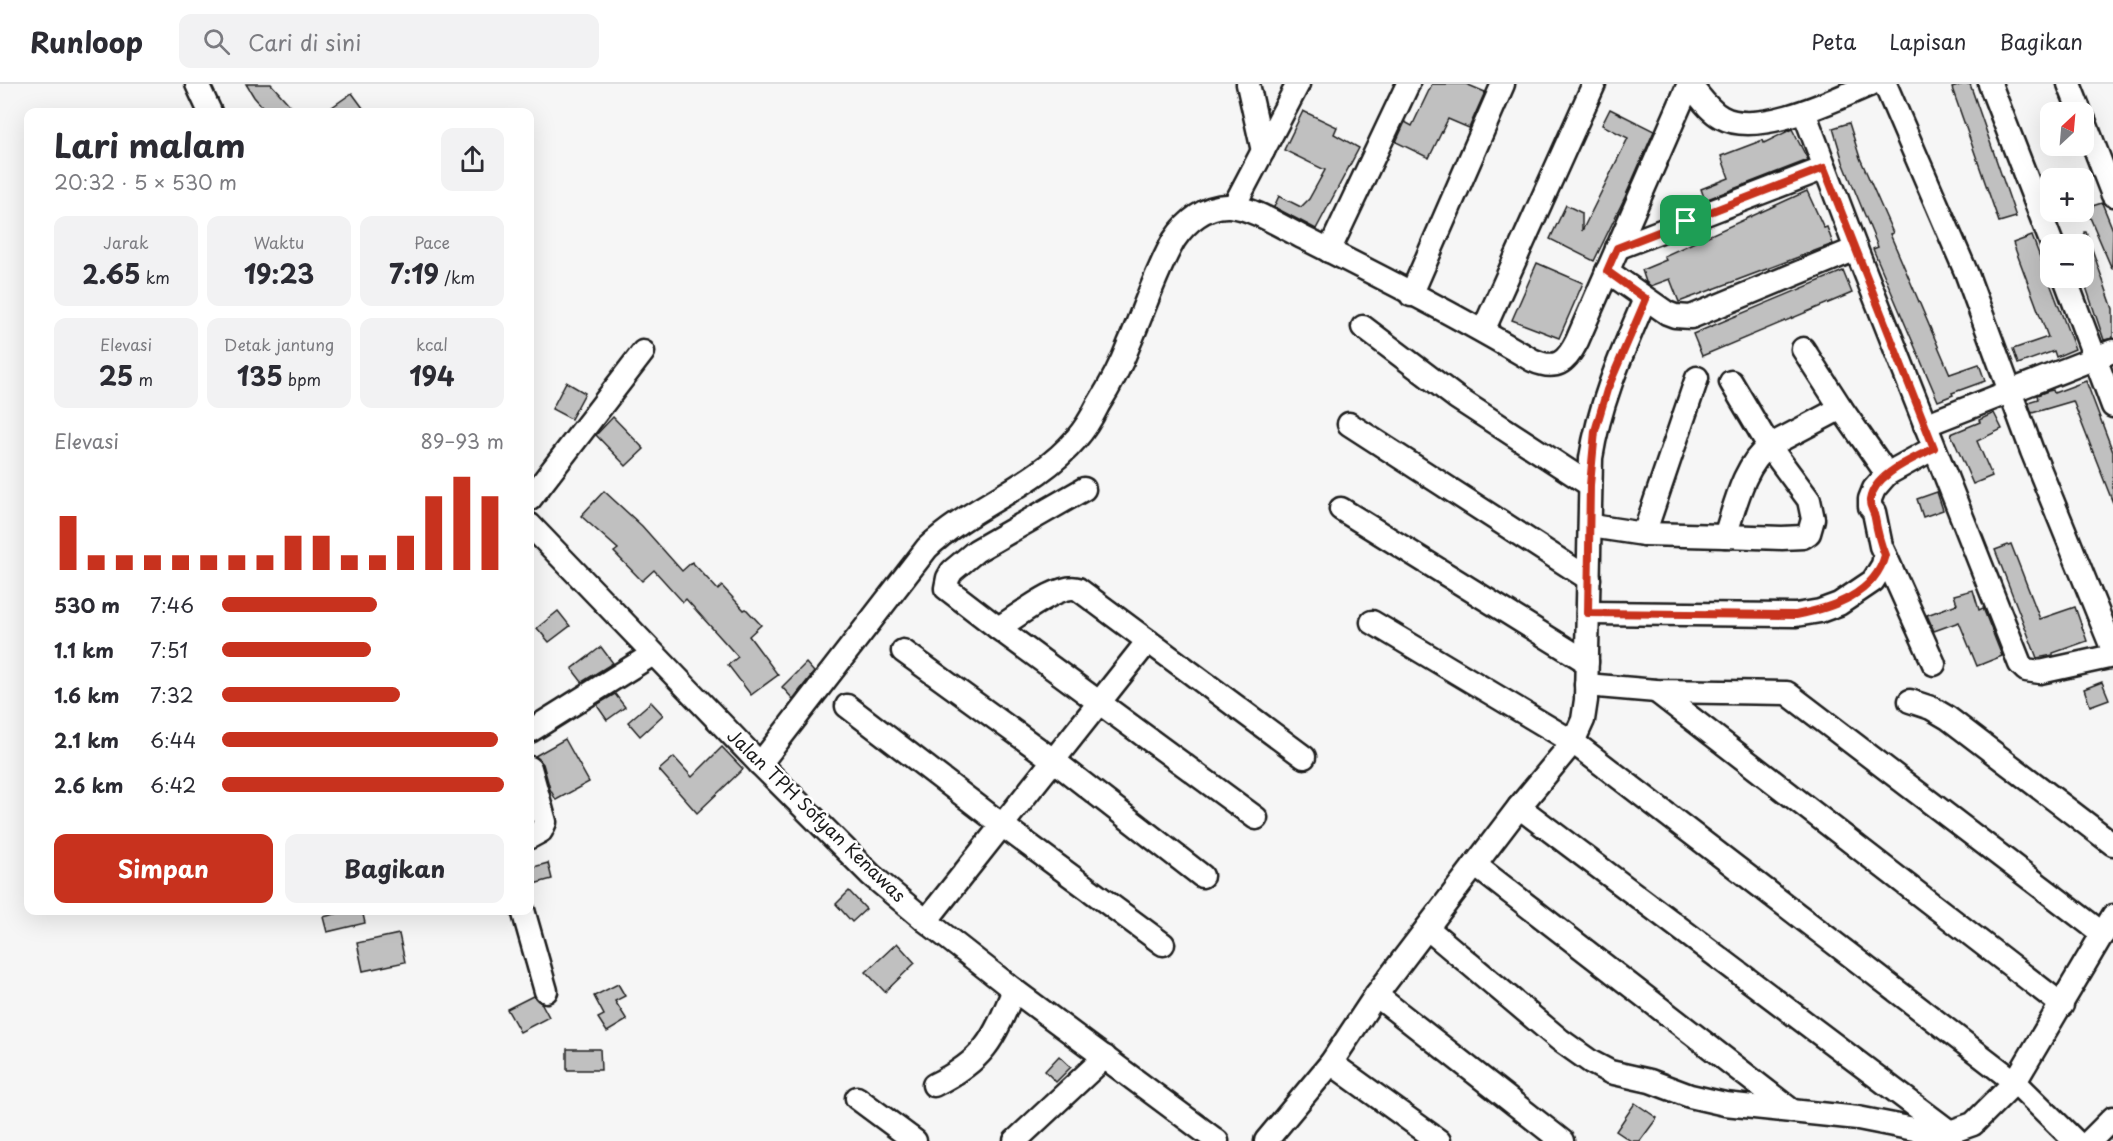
<!DOCTYPE html>
<html lang="id">
<meta charset="utf-8">
<style>
body{margin:0;font-family:"Playpen Sans",sans-serif;background:#f2f2f3;color:#2b2b33;height:100vh;display:flex;flex-direction:column;font-size:22px;white-space:nowrap}
*{box-sizing:border-box;margin:0}
p{font-size:20px;color:#7c7c81}
.icon{flex:none;width:33px;height:33px;fill:none;stroke:currentColor;stroke-width:2;stroke-linecap:round;stroke-linejoin:round}
.map{position:relative;flex:1;overflow:hidden}
.details{position:absolute;left:24px;top:24px;width:510px;height:807px;display:flex;flex-direction:column;background:#fff;border-radius:12px;box-shadow:0 6px 24px #0002}
.details>*{flex:none}
.needle{width:39px;rotate:26deg}
.tools{position:absolute;left:2040px;top:18px;display:grid;gap:12px}
.tools a{display:grid;place-items:center;width:54px;height:54px;border-radius:12px;background:#fff;box-shadow:0 6px 24px #0002;font-size:30px}
.pin{position:absolute;display:grid;place-items:center;width:51px;height:51px;color:#fff;margin:-26px;border-radius:12px;box-shadow:0 3px 9px #0006}
.round{display:grid;place-items:center;flex:none;width:63px;height:63px;border-radius:12px;background:#f2f2f3}
.headline{display:flex;align-items:center;justify-content:space-between;height:102px;padding:0 30px}
h1{font-size:33px;font-weight:700;line-height:45px}
.metrics{display:grid;grid-template-columns:repeat(3,1fr);gap:9px;height:102px;padding:6px 30px}
.metrics div{display:grid;align-content:center;border-radius:12px;background:#f2f2f3;text-align:center}
.metrics b{font-size:26px;font-weight:700}
.metrics small{font-size:16px;font-weight:400}
.metrics p{font-size:16px}
.chart{height:168px;padding:12px 30px}
.chart p{display:flex;justify-content:space-between}
.chart svg{width:100%;height:108px;margin-top:6px;stroke:#c8321e;stroke-width:6}
.action{display:flex;gap:12px;margin-top:auto;padding:12px 30px}
.action a{flex:1;height:69px;border-radius:12px;background:#c8321e;color:#fff;font-size:24px;font-weight:700;line-height:69px;text-align:center}
.action a+a{background:#f2f2f3;color:#2b2b33}
ul{padding:0 30px;list-style:none;font-size:20px}
li{display:grid;grid-template-columns:96px 72px 1fr;align-items:center;height:45px}
li i{height:15px;border-radius:8px;background:#c8321e}
header{display:flex;align-items:center;gap:36px;box-sizing:border-box;height:84px;padding:0 30px;background:#fff;border-bottom:2px solid #e1e1e2}
header strong{font-size:28px}
nav{display:flex;gap:33px;margin-inline-start:auto;font-size:21px}
.search{width:420px;height:54px;background:#f2f2f3;display:flex;align-items:center;gap:15px;box-sizing:border-box;padding:0 21px;border-radius:12px;color:#7c7c81;font-size:22px}
.map>svg:first-child{display:block}
.building{fill:#c0c0c0;stroke:#1c1c1c;stroke-width:1.5}
.lines{fill:none;stroke-linecap:round;stroke-linejoin:round}
.minor-casing{stroke:#1c1c1c;stroke-width:27}
.minor{stroke:#fff;stroke-width:22}
.route-casing{stroke:#fff;stroke-width:12}
.route{stroke:#c8321e;stroke-width:8}
.labels{text-anchor:middle;stroke-width:5;stroke-linejoin:round;paint-order:stroke}
.street-label{font-size:18px;fill:#1c1c1c;stroke:#fff}
</style>
<header>
<strong>Runloop</strong>
<div class="search"><svg class="icon" aria-label="search" viewBox="0 0 24 24"><circle cx="10" cy="10" r="6"/><path d="M15 15l6 6"/></svg>Cari di sini</div>
<nav><a>Peta</a><a>Lapisan</a><a>Bagikan</a></nav>
</header>
<div class="map">
<svg width="2113" height="1057" viewBox="0 0 2113 1057">
<rect width="100%" height="100%" fill="#f6f6f6"/>
<filter id="ink" filterUnits="userSpaceOnUse"><feTurbulence type="fractalNoise" baseFrequency=".0167" numOctaves="2"/><feDisplacementMap in="SourceGraphic" scale="12" xChannelSelector="R" yChannelSelector="G"/><feConvolveMatrix kernelMatrix="1 2 1 2 8 2 1 2 1" color-interpolation-filters="sRGB"/></filter>
<g filter="url(#ink)">
<g class="building">
<path d="M246 0H271L296 28H267L254 13Z"/>
<path d="M1432 0H1466L1485 8 1469 44 1448 35 1429 74 1396 58 1405 38 1412 42Z"/>
<path d="M1963 0H1970L2016 133 1999 138 1952 4Z"/>
<path d="M352 9 366 28H325Z"/>
<path d="M1610 25 1654 47 1625 113 1594 177 1550 155 1566 121 1582 129V147L1628 54 1602 41Z"/>
<path d="M1303 27 1337 43 1334 50 1359 64 1316 145 1274 123 1279 112 1301 123 1309 115 1325 86 1284 66Z"/>
<path d="M1849 39 1860 74 1893 149 1890 150 1950 290 1979 280 1985 297 1952 309 1953 311 1938 317 1873 165 1878 163 1843 78 1833 44Z"/>
<path d="M1792 45 1808 76 1705 116 1701 105 1729 94 1721 72 1763 56 1764 59Z"/>
<path d="M1807 107 1824 144 1827 143 1833 160 1679 218 1670 195 1651 202 1646 198 1642 186 1666 176 1664 172Z"/>
<path d="M2102 119 2113 146 2112 185 2086 124Z"/>
<path d="M2084 148H2086L2113 225V254L2104 256 2084 197Z"/>
<path d="M2032 152 2075 265 2056 273 2054 267 2018 280 2013 265 2048 253 2013 159Z"/>
<path d="M1537 179 1583 199 1559 254 1512 236Z"/>
<path d="M1843 187 1852 209 1702 272 1693 250Z"/>
<path d="M2086 297 2113 368V419L2073 317 2032 329 2028 318 2038 315 2037 311 2048 307 2053 306 2054 309Z"/>
<path d="M566 298 585 309 571 335 552 325Z"/>
<path d="M1994 329 2002 345 1977 357 1992 392 1973 400 1951 350 1980 338 1979 336Z"/>
<path d="M613 333 644 365 626 382 596 351Z"/>
<path d="M604 407 642 442 682 487 692 478 718 506 722 502 744 526 746 525 761 541 749 552 778 591 751 611 728 581 738 573 686 515 683 518 654 486 642 497 614 468 618 465 581 432Z"/>
<path d="M1937 408 1943 426 1923 433 1917 415Z"/>
<path d="M2011 460 2040 535 2075 523 2087 557 2053 569V571L2037 574 1995 466Z"/>
<path d="M1973 506 1979 526 1983 524 2002 572 1977 582 1959 538 1934 547 1927 531 1957 520 1954 511Z"/>
<path d="M558 527 570 542 549 558 537 544Z"/>
<path d="M601 563 613 579 582 598 572 585Z"/>
<path d="M806 579 814 588 793 615 782 603Z"/>
<path d="M2102 598 2109 615 2090 622 2084 605Z"/>
<path d="M615 610 625 623 607 636 598 623V620Z"/>
<path d="M651 618 663 631 640 652 628 638Z"/>
<path d="M565 655 589 698 556 716 550 705 543 680 535 672Z"/>
<path d="M722 663 743 685 697 729 659 686 674 673 692 693Z"/>
<path d="M548 779 552 795 530 801V784Z"/>
<path d="M849 807 866 825 852 838 836 820Z"/>
<path d="M351 826H362L365 839 327 848 323 833Z"/>
<path d="M399 850 405 878 363 887 357 859Z"/>
<path d="M897 859 915 879 885 908 866 888Z"/>
<path d="M618 900 625 912 615 917 627 936 607 948 598 934 604 931 594 912Z"/>
<path d="M533 912 542 920 549 933 520 948 507 925Z"/>
<path d="M567 965H600L601 986H567Z"/>
<path d="M1059 972 1071 983 1056 998 1045 987Z"/>
<path d="M1635 1019 1657 1034 1640 1057H1631L1616 1047Z"/>
</g>
<g class="lines">
<g class="minor-casing">
<g id="minor">
<path d="M197 0 210 28"/>
<path d="M1248 0 1263 67"/>
<path d="M1689 0C1699 11 1708 26 1721 33 1758 54 1836 15 1871 0"/>
<path d="M1885 0 1966 188 2032 367 2113 566"/>
<path d="M1990 0 2052 160"/>
<path d="M2069 0 2080 28"/>
<path d="M1804 28 1856 165 2020 580 2026 586 2040 588 2113 572"/>
<path d="M2084 36 2113 111"/>
<path d="M1234 122 1298 0"/>
<path d="M1617 164 1825 84"/>
<path d="M1329 167 1408 0"/>
<path d="M1607 187 1667 229 1675 232 1691 233 1856 165"/>
<path d="M2065 194 2113 322"/>
<path d="M1411 211 1503 0"/>
<path d="M1363 243 1457 314 1590 401"/>
<path d="M1483 247 1594 0"/>
<path d="M1803 265 1841 324 1887 390"/>
<path d="M1349 340 1589 495"/>
<path d="M1925 341 2113 267"/>
<path d="M1084 405 976 467 952 487 948 494 946 504 998 544 1256 734"/>
<path d="M530 415 643 268"/>
<path d="M1341 425 1587 578"/>
<path d="M530 441 760 680 871 791 926 837 1014 906 1217 1057"/>
<path d="M1591 442 1644 450 1725 452 1782 454 1803 453 1809 449 1813 435 1809 416 1769 362 1731 298"/>
<path d="M1644 450 1697 294"/>
<path d="M1725 452C1735 423 1743 382 1769 362L1841 324"/>
<path d="M1885 471 1934 580"/>
<path d="M1588 529 1796 531 1820 527 1839 520 1873 497 1883 481 1885 471 1881 462 1874 428 1870 423V415L1874 405 1887 390 1934 364"/>
<path d="M1372 538 1573 658 2015 998 2075 1057"/>
<path d="M998 544C1016 534 1059 498 1078 505L1304 673"/>
<path d="M903 567 1053 676 1202 792"/>
<path d="M1586 601 1656 607 1787 609 2103 850"/>
<path d="M1656 607 2062 921"/>
<path d="M1910 617 1931 624 1948 634 2113 760"/>
<path d="M847 622 1002 741 1163 860"/>
<path d="M530 647 653 570"/>
<path d="M760 680 927 464C972 421 1035 403 1076 355 1085 345 1092 333 1098 321 1110 302 1121 281 1129 260 1144 226 1155 189 1174 156 1186 138 1206 121 1229 122 1251 123 1284 144 1304 154 1381 193 1458 232 1532 276 1556 287 1566 279 1577 257L1689 0"/>
<path d="M530 684 545 738 541 747 530 753"/>
<path d="M1519 723 1950 1048"/>
<path d="M1475 781 1791 1026"/>
<path d="M523 826 546 907"/>
<path d="M926 837 1148 557"/>
<path d="M1427 844 1560 956 1591 978 1610 988 1650 997 1690 1012 1725 1020 1858 1034 1929 1048H1950L1973 1040 2015 998 2113 832"/>
<path d="M1376 911 1562 1057"/>
<path d="M1331 979 1439 1057"/>
<path d="M934 1001C985 976 993 956 1014 906"/>
<path d="M857 1014 915 1057"/>
<path d="M1015 1057 1105 973"/>
<path d="M1266 1057 1331 979 1376 911 1519 723 1573 658 1583 636 1586 616 1591 374C1600 317 1623 267 1645 215"/>
<path d="M2090 1057 2113 1034"/>
</g>
</g>
<use href="#minor" class="minor"/>
</g>
</g>
<g class="lines" filter="url(#ink)">
<g class="route-casing">
<path id="route" d="M1824 84 1934 364C1913 375 1874 390 1870 416 1869 423 1874 427 1875 434 1877 446 1880 459 1885 471 1875 510 1832 524 1796 531L1588 529 1590 401 1595 347 1607 306 1646 215 1607 187 1617 164Z"/>
</g>
<use href="#route" class="route"/>
</g>
<g class="labels">
<g class="street-label">
<text transform="translate(816 732) rotate(44)" y="6">Jalan TPH Sofyan Kenawas</text>
</g>
</g>
</svg>
<div class="tools">
<a><svg class="needle" viewBox="-14 -14 28 28"><path d="M0-13l5 13h-10z" fill="#e53935"/><path d="M0 13l5-13h-10z" fill="#7c7c81"/></svg></a>
<a>+</a>
<a>−</a>
</div>
<div class="pin" style="left:1686px;top:137px;background:#1e9e55"><svg class="icon" aria-label="arrive" viewBox="0 0 24 24"><path d="M6 21V4h12l-3 4 3 4H6"/></svg></div>
<section class="details">
<div class="headline"><div><h1>Lari malam</h1><p>20:32 · 5 × 530 m</p></div><a class="round"><svg class="icon" aria-label="share" viewBox="0 0 24 24"><path d="M12 15V3M7 8l5-5 5 5M5 13v7h14v-7"/></svg></a></div>
<div class="metrics">
<div><p>Jarak</p><b>2.65<small> km</small></b></div>
<div><p>Waktu</p><b>19:23</b></div>
<div><p>Pace</p><b>7:19<small> /km</small></b></div>
</div>
<div class="metrics">
<div><p>Elevasi</p><b>25<small> m</small></b></div>
<div><p>Detak jantung</p><b>135<small> bpm</small></b></div>
<div><p>kcal</p><b>194</b></div>
</div>
<div class="chart"><p><span>Elevasi</span>89–93 m</p>
<svg viewBox="0 0 160 44" preserveAspectRatio="none"><path d="M5 44V22M15 44V38M25 44V38M35 44V38M45 44V38M55 44V38M65 44V38M75 44V38M85 44V30M95 44V30M105 44V38M115 44V38M125 44V30M135 44V14M145 44V6M155 44V14"/></svg>
</div>
<ul>
<li><b>530 m</b>7:46<i style="width:55%"></i></li>
<li><b>1.1 km</b>7:51<i style="width:53%"></i></li>
<li><b>1.6 km</b>7:32<i style="width:63%"></i></li>
<li><b>2.1 km</b>6:44<i style="width:98%"></i></li>
<li><b>2.6 km</b>6:42<i style="width:100%"></i></li>
</ul>
<div class="action"><a>Simpan</a><a>Bagikan</a></div>
</section>
</div>
